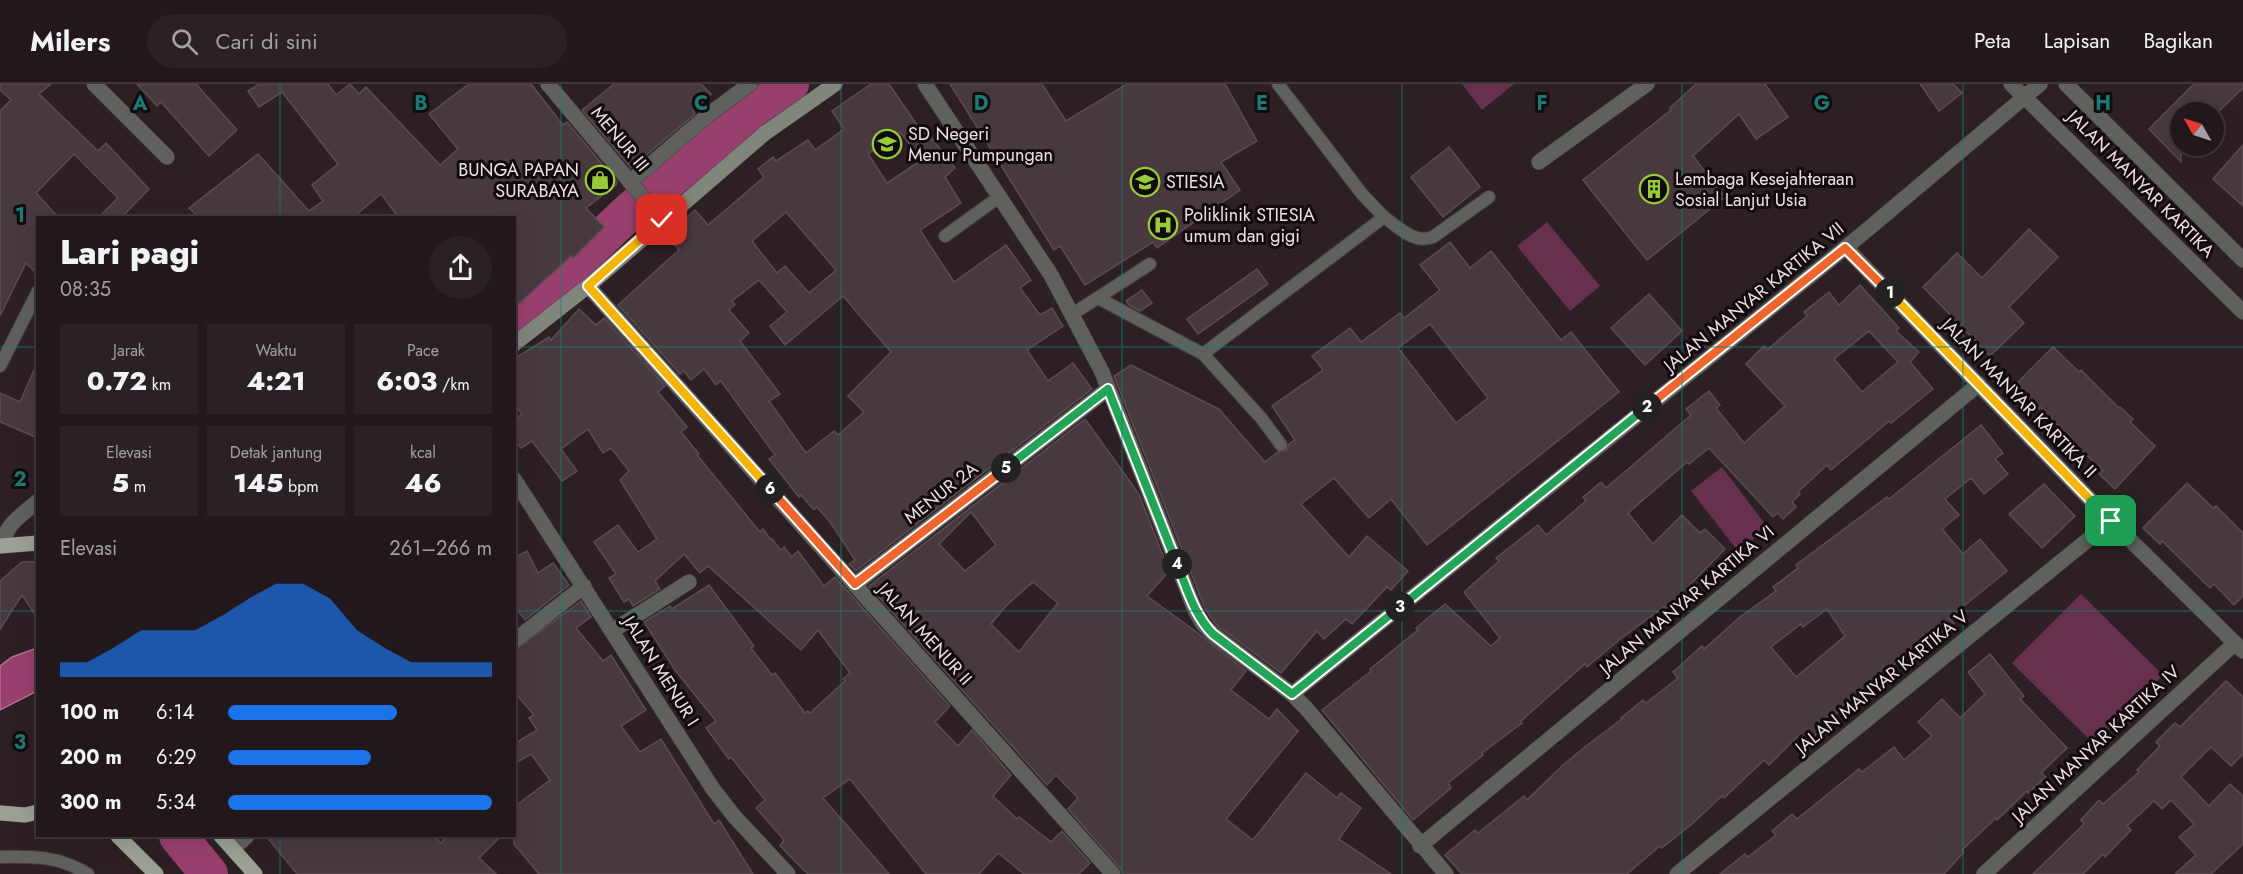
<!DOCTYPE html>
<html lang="id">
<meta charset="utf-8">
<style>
body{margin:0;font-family:Jost,sans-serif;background:#2a2125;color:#f1f3f6;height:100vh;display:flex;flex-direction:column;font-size:22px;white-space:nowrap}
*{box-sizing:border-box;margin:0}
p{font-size:20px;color:#a2a0a3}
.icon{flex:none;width:33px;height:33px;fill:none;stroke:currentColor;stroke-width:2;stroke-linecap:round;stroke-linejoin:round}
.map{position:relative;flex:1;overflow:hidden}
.details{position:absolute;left:36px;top:132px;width:480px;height:621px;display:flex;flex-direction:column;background:#22181c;border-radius:0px;box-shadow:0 6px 24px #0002,0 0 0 2px #3f373b}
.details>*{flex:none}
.needle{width:39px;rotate:309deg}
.buttons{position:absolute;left:2170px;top:18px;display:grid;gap:12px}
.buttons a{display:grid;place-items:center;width:54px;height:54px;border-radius:50%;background:#22181c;box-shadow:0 6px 24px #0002,0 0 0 2px #3f373b;font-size:30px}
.pin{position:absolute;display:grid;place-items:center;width:51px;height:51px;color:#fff;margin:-26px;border-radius:12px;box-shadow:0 3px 9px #0006}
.km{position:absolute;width:30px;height:30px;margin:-15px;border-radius:50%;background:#222;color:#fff;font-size:16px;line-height:30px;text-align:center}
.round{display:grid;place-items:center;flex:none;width:63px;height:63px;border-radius:32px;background:#2a2125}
.summary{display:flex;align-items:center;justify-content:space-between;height:102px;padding:0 24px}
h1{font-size:33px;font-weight:800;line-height:45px}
.metrics{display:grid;grid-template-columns:repeat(3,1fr);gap:9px;height:102px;padding:6px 24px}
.metrics div{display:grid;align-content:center;border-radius:0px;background:#2a2125;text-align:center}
.metrics b{font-size:26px;font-weight:800}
.metrics small{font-size:16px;font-weight:400}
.metrics p{font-size:16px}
.chart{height:168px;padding:12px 24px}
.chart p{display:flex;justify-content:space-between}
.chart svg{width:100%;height:108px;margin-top:6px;fill:#1a73e8;opacity:.7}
ul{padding:0 24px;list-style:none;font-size:20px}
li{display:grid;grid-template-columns:96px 72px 1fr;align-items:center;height:45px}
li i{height:15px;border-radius:8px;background:#1a73e8}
header{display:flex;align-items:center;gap:36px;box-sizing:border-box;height:84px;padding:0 30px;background:#22181c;border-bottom:2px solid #3f373b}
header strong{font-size:28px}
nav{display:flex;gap:33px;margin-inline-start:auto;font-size:21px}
.search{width:420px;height:54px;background:#2a2125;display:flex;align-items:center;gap:15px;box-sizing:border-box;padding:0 21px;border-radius:33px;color:#a2a0a3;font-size:22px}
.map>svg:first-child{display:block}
.green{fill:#67304c}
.water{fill:#98406d;stroke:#b17091;stroke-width:1.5}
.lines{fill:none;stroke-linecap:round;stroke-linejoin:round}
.river{stroke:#98406d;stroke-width:38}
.building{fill:#48393f;stroke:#5b4c52;stroke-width:1.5;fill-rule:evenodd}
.lane-casing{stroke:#483b40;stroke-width:14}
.street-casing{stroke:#483b40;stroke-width:16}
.secondary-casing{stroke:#483b40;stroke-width:16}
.primary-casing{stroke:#483b40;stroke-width:16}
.lane{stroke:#5f625c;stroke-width:12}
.street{stroke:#5f625c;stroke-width:15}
.secondary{stroke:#81867c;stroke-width:15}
.primary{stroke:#9ba194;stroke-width:15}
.split-1-casing{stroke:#fff;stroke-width:12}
.split-2-casing{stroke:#fff;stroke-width:12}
.split-3-casing{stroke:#fff;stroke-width:12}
.split-4-casing{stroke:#fff;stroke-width:12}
.split-5-casing{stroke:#fff;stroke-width:12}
.split-6-casing{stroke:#fff;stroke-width:12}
.split-7-casing{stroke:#fff;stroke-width:12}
.split-1{stroke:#f5b400;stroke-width:8}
.split-2{stroke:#f0652b;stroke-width:8}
.split-3{stroke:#22a559;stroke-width:8}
.split-4{stroke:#22a559;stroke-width:8}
.split-5{stroke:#22a559;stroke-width:8}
.split-6{stroke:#f0652b;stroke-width:8}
.split-7{stroke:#f5b400;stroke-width:8}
.grid{fill:none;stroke:#1a7b74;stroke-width:1.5;stroke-opacity:0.55}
.labels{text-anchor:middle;stroke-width:6;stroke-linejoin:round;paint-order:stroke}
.poi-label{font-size:18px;fill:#ebe1e5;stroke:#110b0e;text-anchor:start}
.street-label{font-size:18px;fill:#ebe1e5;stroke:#110b0e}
.grid-label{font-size:20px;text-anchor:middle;font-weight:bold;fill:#1a7b74;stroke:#110b0e;stroke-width:6;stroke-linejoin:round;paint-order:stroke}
</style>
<header>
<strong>Milers</strong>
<div class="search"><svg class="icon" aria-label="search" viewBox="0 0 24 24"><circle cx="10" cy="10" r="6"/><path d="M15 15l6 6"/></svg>Cari di sini</div>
<nav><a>Peta</a><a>Lapisan</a><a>Bagikan</a></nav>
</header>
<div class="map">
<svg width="2243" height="790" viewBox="0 0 2243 790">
<rect width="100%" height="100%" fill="#2d2025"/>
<g class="green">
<path d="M1462 0H1514L1482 26Z"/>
<path d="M1547 138 1600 202 1570 227 1517 162Z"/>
<path d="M1722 383 1768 444 1738 467 1691 407Z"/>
<path d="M2081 510 2163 591 2095 661 2012 579Z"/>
</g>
<path class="water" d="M37 564V607L0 626V582L12 573Z"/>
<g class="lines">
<g class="river">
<path d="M514 228 558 195 631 126 790 0"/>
<path d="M178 752 209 790"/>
</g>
</g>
<g class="building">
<path d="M0 0H51L39 10 98 67 106 59 149 105 121 134H98L118 114 74 70 36 109 59 134H38V191L26 179 0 232V27L11 16 0 6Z"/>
<path d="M137 0H196L237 46 209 72 161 18 157 22Z"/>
<path d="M259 0H328L336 11 350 0 359 10 366 3 440 81 458 65 429 30 469 0H531L563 41 567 38 617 98 616 101 586 124 604 143 573 174 571 172 514 224V134H399L381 110 352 134H200L189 124 258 70 309 127 323 117 312 101 338 80 282 8 259 23 248 7Z"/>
<path d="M614 0H701L711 10 693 27 695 30 631 84 582 26Z"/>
<path d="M871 0H889L919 44 922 42 955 84 945 93 961 119 920 146 954 198 1006 161 1031 196 1020 204 1040 231 1052 224 1063 242 1027 266 1048 297 1073 279 1092 305 856 487 849 480 855 476 830 438 817 423 814 426 801 411 799 413 769 375 775 371 721 297 716 301 704 285 691 296 684 287 680 290 618 221 679 166 667 151 695 126 708 141 764 93 758 85 773 73 776 77 808 56 815 66 844 45 832 27ZM900 48 922 76 887 99 868 70ZM786 128 836 186 809 209 785 182 777 189 752 157ZM759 196 787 228 770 242 785 261 843 212 891 268 848 312 864 328 838 351 834 347 806 369 769 317 780 310 740 257 749 249 729 226 735 221 732 217Z"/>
<path d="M950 0H1042L1066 37 1127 0H1225L1257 57 1221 78 1240 106 1157 164 1153 158 1085 201 1060 162 1054 166Z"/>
<path d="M1696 0H1765L1788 33 1756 55 1739 30 1693 72 1725 113 1647 176 1583 96 1671 26 1670 24Z"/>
<path d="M1920 0H1953L1962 9 1939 27Z"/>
<path d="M2194 0H2243V4L2218 28H2181V78L2149 45Z"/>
<path d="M2243 61V122L2213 95Z"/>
<path d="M1449 63 1480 103 1443 133 1411 93Z"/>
<path d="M2029 145 2058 173 2009 223 2024 239 1990 272 1923 203 1957 169 1982 194Z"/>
<path d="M1450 158 1470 184 1491 167 1561 256 1571 248 1619 308 1427 461 1391 415 1369 434 1334 394 1301 420 1349 473 1367 452 1408 487 1391 506 1387 503 1352 540 1346 535 1324 555 1317 547 1281 589 1219 543 1211 534 1204 522 1114 292 1131 281 1219 325 1265 378 1278 368 1286 367 1289 360 1295 356 1272 322 1323 286 1312 272 1350 244 1361 258 1400 229 1404 234 1440 206 1420 181ZM1430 240 1488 314 1456 339 1398 264Z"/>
<path d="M1257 185 1268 200 1198 250 1187 235Z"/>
<path d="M1860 201 1899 244 1896 247 1919 268 1910 278 1933 305 1891 339 1889 337 1831 386 1827 381 1798 408 1800 410 1792 418 1796 423 1783 435 1778 429 1773 433 1709 364 1689 380 1687 378 1628 429 1653 460 1682 431 1700 449 1705 445 1725 465 1687 504 1689 506 1666 524 1664 523 1619 556 1587 583 1585 580 1521 637 1522 639 1482 669 1483 671 1448 699 1451 704 1413 736 1322 626 1371 587 1370 585 1418 546 1416 544 1445 520 1491 562 1500 554 1464 508 1499 477 1496 474 1538 441 1546 451 1586 417 1583 413 1601 398 1606 404 1691 331 1686 325 1709 307 1720 321 1716 324 1744 359 1785 322 1746 280 1764 262 1767 266 1807 232 1804 228 1829 208 1839 221ZM1869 247 1898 278 1862 308 1834 275Z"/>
<path d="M1142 206 1152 219 1140 227 1129 221 1126 217Z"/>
<path d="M1649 210 1682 247 1645 281 1611 244Z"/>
<path d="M579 225 596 241 604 234 665 302 658 308 687 343 681 348 699 370 697 371 760 448 763 445 771 456 772 455 781 466 784 463 792 473 798 467 824 502 835 493 950 622 935 638 958 662 972 646 1011 691 993 712 1017 735 1019 733 1051 758 1062 747 1090 779 1079 790H1024L998 769 979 790H926L850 695 823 714 889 790H808L780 762 784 756 756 724 765 716 731 673 729 675 706 644 716 637 675 586 644 538 670 522 672 525 709 501 754 562 751 564 772 591 775 589 805 629 808 627 810 629 845 597 843 595 850 589 818 546 801 566 708 482 700 489 684 470 655 497 660 505 633 522 629 515 624 518 609 494 616 490 594 458 618 441 638 468 657 455 620 396 629 387 611 364 603 369 588 345 561 365 577 387 562 397 532 357 521 364 514 355V336L522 330 514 320V275L549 253 551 256Z"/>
<path d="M2053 263 2079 288 2081 286 2119 324 2120 323 2133 335 2130 338 2155 362 2115 405 2099 390 2103 386 2071 357 2072 355 2040 323 2039 325 2015 301Z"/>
<path d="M38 277V354L0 338V309L20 318Z"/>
<path d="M1085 335 1139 410 1169 487 1147 512 1198 549 1246 587 1231 606 1269 635 1277 625 1298 647 1226 735 1253 756 1306 689 1337 714 1341 709 1361 724 1339 755 1391 790H1123L1120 784 1068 725 1078 714 1056 691 1047 701 869 502ZM971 428 996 461 965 487 939 460ZM1033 498 1058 519 1019 568 991 540 1006 522Z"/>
<path d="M1981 341 2003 369 1995 375 2008 390 1984 410 1971 394 1945 415 1959 431 1942 445 1963 470 1980 455 2007 487 1949 534 1954 539 1921 570 1914 562 1888 587 1830 635 1832 637 1805 660 1798 652 1769 681 1764 676 1724 714 1722 712 1692 740 1662 764 1660 762 1627 790H1462L1445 771 1475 746 1478 749 1524 712 1527 716 1563 681 1586 662 1622 635 1621 634 1643 616 1646 619 1678 594 1673 588 1702 562 1704 565 1740 533 1776 507 1773 503 1798 484 1796 481 1887 413 1889 415ZM1827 525 1845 552 1796 593 1771 563 1801 540 1803 543Z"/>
<path d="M2187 399 2213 424 2216 422 2243 449V512L2234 521 2214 500 2210 504 2162 457 2160 460 2143 444Z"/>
<path d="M2044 400 2075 432 2042 464 2009 430Z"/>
<path d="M527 467 538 489 553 479 569 501 525 536 514 522V474Z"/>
<path d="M22 478H38V535L22 511 0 545V497Z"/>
<path d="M581 517 591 533 576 544 603 577 611 571 646 626 621 642 640 668 661 655 714 740 719 736 753 790H539L514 760V723L550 696 531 670 514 680V660L537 646 529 634 534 631 514 608V567Z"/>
<path d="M1990 570 2024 612 2020 615 2067 664 2041 689 2046 693 2028 709 2027 707 1997 736 1996 734 1962 766 1964 768 1944 790H1720L1745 770 1748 773 1776 751 1772 747 1792 730 1797 735 1859 685 1862 688 1894 663 1904 676 1932 652 1918 638 1942 615 1960 634 1985 610 1968 588Z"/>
<path d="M2226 597 2243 613V670L2231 682 2211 663 2181 693 2209 722 2230 700 2243 712V760L2211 790H2175L2196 771 2179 753 2194 740 2171 716 2162 725 2154 717 2127 742 2131 746 2105 773 2103 770 2083 790H2033L2084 740 2081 736 2099 716 2103 720 2139 688 2137 686 2160 662 2156 658 2175 639 2180 643Z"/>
<path d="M266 752H433L441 759 448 752H501L479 774 496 790H297Z"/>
</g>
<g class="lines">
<g class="lane-casing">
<g id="lane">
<path d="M1384 133C1399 144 1414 160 1433 153L1489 113"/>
<path d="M945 152 999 113"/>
<path d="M1098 214 1203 270 1262 335 1281 361"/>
<path d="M1071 231 1150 180"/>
<path d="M1203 270 1384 133 1362 110 1278 0"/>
<path d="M0 282 38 207"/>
<path d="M0 773C33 772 59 772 88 790"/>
</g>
</g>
<g class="street-casing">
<g id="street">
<path d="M94 0 167 73"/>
<path d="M548 0 662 136"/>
<path d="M925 0 1051 191 1102 288 1195 526 1203 540 1213 550 1292 610 1306 624 1446 790"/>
<path d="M2011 0 2243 228"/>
<path d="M2066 0 2243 176"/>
<path d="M1539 78 1647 0"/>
<path d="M630 98 708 31 750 0"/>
<path d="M1846 164 2111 437 2243 567"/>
<path d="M588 202 1113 790"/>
<path d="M514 395 713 705 734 732 788 790"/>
<path d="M3 461C5 440 22 431 38 417"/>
<path d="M855 500 1108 305"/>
<path d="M612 547 689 498"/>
<path d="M514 557 584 502"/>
<path d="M1292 610 1861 151 2040 0"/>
<path d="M1420 762 1979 300"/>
<path d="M233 765 247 752"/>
<path d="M1677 790 2111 437"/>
<path d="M1984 790 2235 559"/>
</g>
</g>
<g class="secondary-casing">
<path id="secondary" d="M514 260 588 202 765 49 835 0"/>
</g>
<g class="primary-casing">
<g id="primary">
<path d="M0 462 38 459"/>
<path d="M0 729 25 731 38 728"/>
<path d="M118 752 156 790"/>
<path d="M221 752 255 790"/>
</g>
</g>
<use href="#lane" class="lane"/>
<use href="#street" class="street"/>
<use href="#secondary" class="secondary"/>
<use href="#primary" class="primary"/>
</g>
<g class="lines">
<g class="split-1-casing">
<path id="split-1" d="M1890 209 2111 437"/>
</g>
<g class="split-2-casing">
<path id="split-2" d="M1647 323 1845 164 1890 209"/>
</g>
<g class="split-3-casing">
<path id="split-3" d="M1400 523 1647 323"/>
</g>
<g class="split-4-casing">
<path id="split-4" d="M1177 480C1187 504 1194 531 1213 550L1292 610 1400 523"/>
</g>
<g class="split-5-casing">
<path id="split-5" d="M1006 384 1108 305 1177 480"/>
</g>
<g class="split-6-casing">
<path id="split-6" d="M770 405 855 500 1006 384"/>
</g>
<g class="split-7-casing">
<path id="split-7" d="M662 136 588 202 770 405"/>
</g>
<use href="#split-1" class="split-1"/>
<use href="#split-2" class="split-2"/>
<use href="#split-3" class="split-3"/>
<use href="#split-4" class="split-4"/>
<use href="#split-5" class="split-5"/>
<use href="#split-6" class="split-6"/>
<use href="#split-7" class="split-7"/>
</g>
<path class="grid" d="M280 0V134M561 0V790M841 0V790M1122 0V790M1402 0V790M1682 0V790M1963 0V790M0 263H38M514 263H2243M0 527H38M514 527H2243M280 752V790"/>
<defs>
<g id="school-ring" transform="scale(1.5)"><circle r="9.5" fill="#110b0e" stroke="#97cc38" stroke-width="1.5"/><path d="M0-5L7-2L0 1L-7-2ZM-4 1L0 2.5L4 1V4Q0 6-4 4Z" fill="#97cc38"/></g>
<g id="shop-ring" transform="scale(1.5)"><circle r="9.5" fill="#110b0e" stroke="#97cc38" stroke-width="1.5"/><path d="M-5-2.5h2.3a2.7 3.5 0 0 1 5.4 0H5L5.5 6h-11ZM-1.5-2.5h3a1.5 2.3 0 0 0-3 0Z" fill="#97cc38"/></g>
<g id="university-ring" transform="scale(1.5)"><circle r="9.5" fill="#110b0e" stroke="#97cc38" stroke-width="1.5"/><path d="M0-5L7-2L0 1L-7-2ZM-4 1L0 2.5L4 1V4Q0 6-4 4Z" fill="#97cc38"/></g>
<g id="building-ring" transform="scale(1.5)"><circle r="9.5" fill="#110b0e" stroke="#97cc38" stroke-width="1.5"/><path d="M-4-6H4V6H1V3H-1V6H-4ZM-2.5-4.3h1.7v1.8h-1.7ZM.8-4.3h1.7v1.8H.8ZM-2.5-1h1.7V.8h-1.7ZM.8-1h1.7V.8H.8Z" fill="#97cc38"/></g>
<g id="hospital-ring" transform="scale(1.5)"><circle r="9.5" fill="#110b0e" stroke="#97cc38" stroke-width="1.5"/><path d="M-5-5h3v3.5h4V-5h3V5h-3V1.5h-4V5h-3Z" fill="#97cc38"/></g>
</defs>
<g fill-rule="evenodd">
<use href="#school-ring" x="887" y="60"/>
<use href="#shop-ring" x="600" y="96"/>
<use href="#university-ring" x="1145" y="98"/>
<use href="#building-ring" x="1654" y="105"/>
<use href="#hospital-ring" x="1163" y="141"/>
</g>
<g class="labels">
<g class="poi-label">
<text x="908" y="56">SD Negeri<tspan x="908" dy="21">Menur Pumpungan</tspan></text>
<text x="579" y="92" text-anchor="end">BUNGA PAPAN<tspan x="579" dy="21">SURABAYA</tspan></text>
<text x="1675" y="101">Lembaga Kesejahteraan<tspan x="1675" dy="21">Sosial Lanjut Usia</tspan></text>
<text x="1166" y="104">STIESIA</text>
<text x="1184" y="137">Poliklinik STIESIA<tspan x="1184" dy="21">umum dan gigi</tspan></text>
</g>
<g class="street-label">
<text transform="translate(620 55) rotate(50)" y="6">MENUR III</text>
<text transform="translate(2141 100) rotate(45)" y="6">JALAN MANYAR KARTIKA</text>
<text transform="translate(1754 213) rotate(-39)" y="6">JALAN MANYAR KARTIKA VII</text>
<text transform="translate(2019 314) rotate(46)" y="6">JALAN MANYAR KARTIKA II</text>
<text transform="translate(941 409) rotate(-38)" y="6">MENUR 2A</text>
<text transform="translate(1687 516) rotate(-40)" y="6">JALAN MANYAR KARTIKA VI</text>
<text transform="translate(925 550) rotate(48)" y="6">JALAN MENUR II</text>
<text transform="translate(661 587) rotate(58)" y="6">JALAN MENUR I</text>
<text transform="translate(1882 598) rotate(-39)" y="6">JALAN MANYAR KARTIKA V</text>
<text transform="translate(2096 660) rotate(-43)" y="6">JALAN MANYAR KARTIKA IV</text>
</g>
</g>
<g class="grid-label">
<text x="140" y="26">A</text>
<text x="421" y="26">B</text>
<text x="701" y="26">C</text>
<text x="981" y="26">D</text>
<text x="1262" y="26">E</text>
<text x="1542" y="26">F</text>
<text x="1822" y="26">G</text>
<text x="2103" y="26">H</text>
<text x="20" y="138">1</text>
<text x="20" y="402">2</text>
<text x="20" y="665">3</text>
</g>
</svg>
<div class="buttons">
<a><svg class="needle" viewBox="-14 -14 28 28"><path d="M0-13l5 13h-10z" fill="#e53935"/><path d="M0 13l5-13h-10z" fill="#a2a0a3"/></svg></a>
</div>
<div class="pin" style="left:2111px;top:437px;background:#1e9e55"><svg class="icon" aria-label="arrive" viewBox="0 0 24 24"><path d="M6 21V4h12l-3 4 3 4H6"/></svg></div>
<div class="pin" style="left:662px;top:136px;background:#d93025"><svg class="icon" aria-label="check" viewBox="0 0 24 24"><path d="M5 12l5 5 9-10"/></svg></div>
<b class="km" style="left:1890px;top:209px">1</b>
<b class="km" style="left:1647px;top:323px">2</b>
<b class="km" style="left:1400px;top:523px">3</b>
<b class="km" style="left:1177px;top:480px">4</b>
<b class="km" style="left:1006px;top:384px">5</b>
<b class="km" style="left:770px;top:405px">6</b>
<section class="details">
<div class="summary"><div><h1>Lari pagi</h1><p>08:35</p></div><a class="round"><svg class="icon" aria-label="share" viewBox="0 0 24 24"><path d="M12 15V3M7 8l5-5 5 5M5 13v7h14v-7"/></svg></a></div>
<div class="metrics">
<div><p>Jarak</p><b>0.72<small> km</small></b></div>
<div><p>Waktu</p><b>4:21</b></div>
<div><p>Pace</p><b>6:03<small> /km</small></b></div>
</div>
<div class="metrics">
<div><p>Elevasi</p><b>5<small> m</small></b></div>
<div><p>Detak jantung</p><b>145<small> bpm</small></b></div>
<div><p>kcal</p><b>46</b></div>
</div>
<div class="chart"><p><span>Elevasi</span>261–266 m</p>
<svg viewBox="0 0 160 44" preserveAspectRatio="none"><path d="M0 44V38L10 38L20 32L30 25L40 25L50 25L60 19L70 12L80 6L90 6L100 12L110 25L120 32L130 38L140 38L150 38L160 38V44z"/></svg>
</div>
<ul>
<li><b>100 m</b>6:14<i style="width:64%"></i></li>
<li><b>200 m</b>6:29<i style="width:54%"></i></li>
<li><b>300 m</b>5:34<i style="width:100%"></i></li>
</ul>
</section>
</div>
